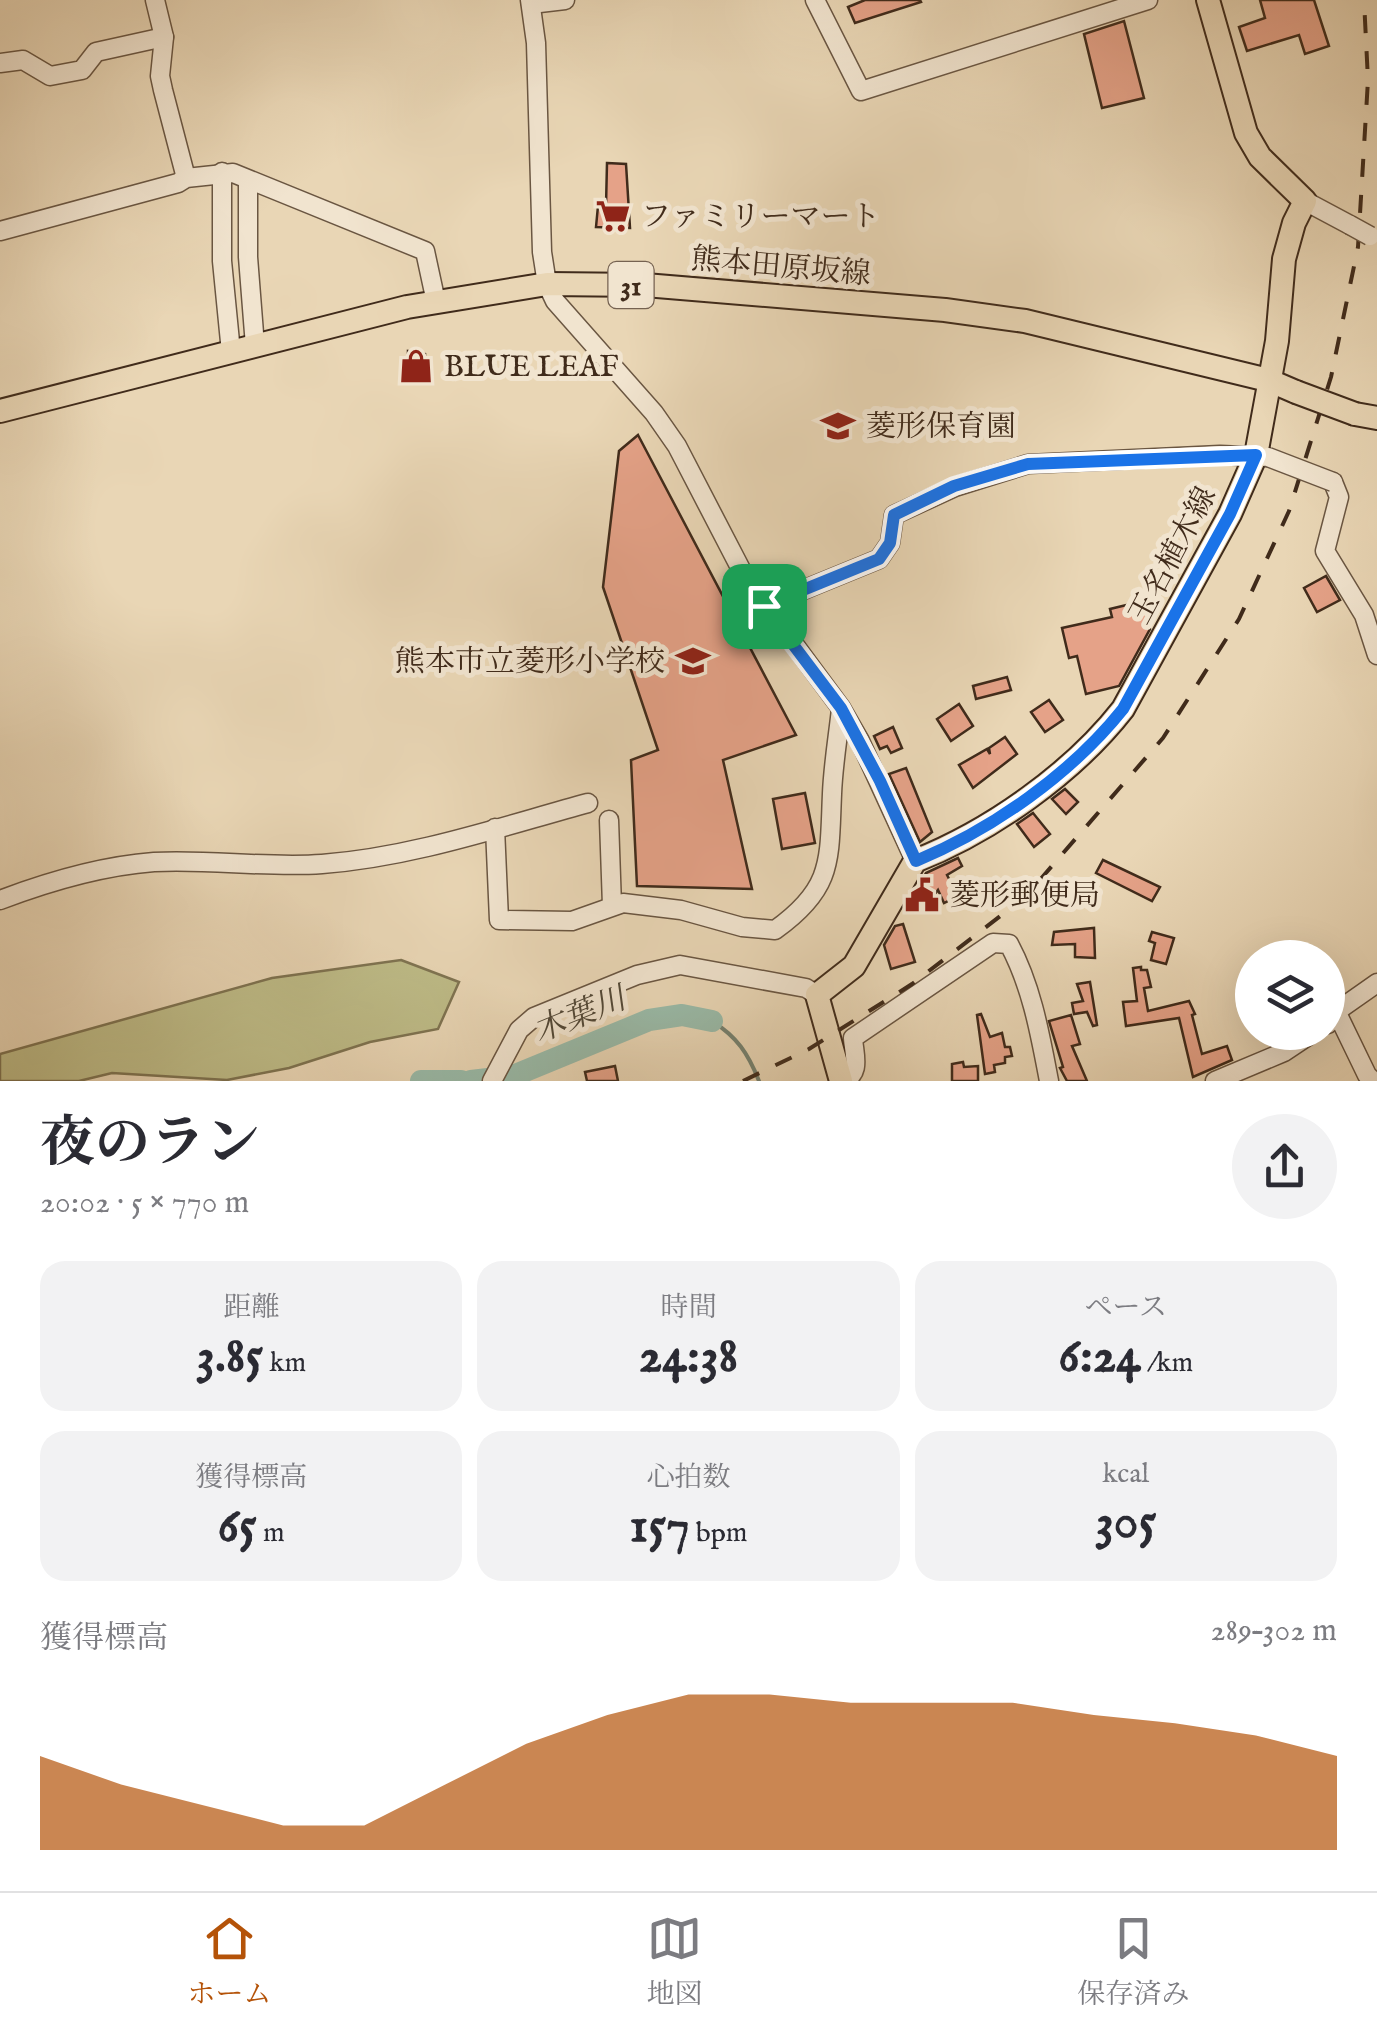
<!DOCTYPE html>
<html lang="ja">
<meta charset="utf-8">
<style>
body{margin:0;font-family:"IM FELL English","Noto Serif JP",serif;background:#f2f2f3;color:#2b2b33;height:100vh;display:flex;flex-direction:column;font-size:38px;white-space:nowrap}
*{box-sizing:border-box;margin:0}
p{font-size:32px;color:#7c7c81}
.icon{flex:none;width:55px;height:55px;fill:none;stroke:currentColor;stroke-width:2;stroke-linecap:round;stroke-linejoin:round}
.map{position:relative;height:1081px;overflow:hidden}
.sheet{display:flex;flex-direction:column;background:#fff;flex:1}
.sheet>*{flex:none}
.buttons{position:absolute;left:1235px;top:940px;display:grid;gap:20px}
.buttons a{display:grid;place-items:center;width:110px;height:110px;border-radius:50%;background:#fff;box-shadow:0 10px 40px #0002;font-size:50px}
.pin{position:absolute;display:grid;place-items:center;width:85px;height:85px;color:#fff;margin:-42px;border-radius:20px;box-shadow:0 5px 15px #0006}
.round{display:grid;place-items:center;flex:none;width:105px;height:105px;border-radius:52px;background:#f2f2f3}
.headline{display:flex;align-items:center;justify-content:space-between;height:170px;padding:0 40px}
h1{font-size:55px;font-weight:700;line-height:75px}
.stats{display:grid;grid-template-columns:repeat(3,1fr);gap:15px;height:170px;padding:10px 40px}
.stats div{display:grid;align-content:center;border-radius:25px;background:#f2f2f3;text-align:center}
.stats b{font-size:50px;font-weight:700}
.stats small{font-size:28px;font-weight:400}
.stats p{font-size:28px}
.chart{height:280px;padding:20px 40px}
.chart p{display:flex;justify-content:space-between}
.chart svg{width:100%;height:180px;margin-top:10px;fill:#b45309;opacity:.7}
.tabs{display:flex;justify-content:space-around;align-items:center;height:140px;border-top:2px solid #e1e1e2;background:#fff;font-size:28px;color:#7c7c81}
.tabs a{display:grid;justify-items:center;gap:5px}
.tabs .current{color:#b45309}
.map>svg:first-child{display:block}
.green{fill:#bebc88;stroke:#7f7452;stroke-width:2.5}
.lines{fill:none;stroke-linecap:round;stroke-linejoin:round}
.stream{stroke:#758170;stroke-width:4}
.river{stroke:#99baa8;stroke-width:22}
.building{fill:#e5a288;stroke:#402b1b;stroke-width:2.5}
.minor-casing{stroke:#6a5642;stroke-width:21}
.major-casing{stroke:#402b1b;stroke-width:26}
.minor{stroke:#f1e4cf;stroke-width:18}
.major{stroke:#e9d6b5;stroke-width:22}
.rail{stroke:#402b1b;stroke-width:4;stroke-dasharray:18 18;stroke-linecap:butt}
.minor-bridge-casing{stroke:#6a5642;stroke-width:21;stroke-linecap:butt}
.major-bridge-casing{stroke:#402b1b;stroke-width:26;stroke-linecap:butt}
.minor-bridge{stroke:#f1e4cf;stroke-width:18}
.major-bridge{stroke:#e9d6b5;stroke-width:22}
.route-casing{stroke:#fff;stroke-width:20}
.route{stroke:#1a73e8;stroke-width:12}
.labels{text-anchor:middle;stroke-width:10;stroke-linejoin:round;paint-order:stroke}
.shield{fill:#f1e4cf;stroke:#756251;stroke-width:2.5}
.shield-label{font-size:28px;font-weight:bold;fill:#402b1b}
.poi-label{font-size:30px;fill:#402b1b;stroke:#f1e4cf;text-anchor:start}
.street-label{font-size:30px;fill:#402b1b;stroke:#f1e4cf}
.water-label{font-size:32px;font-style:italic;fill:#524837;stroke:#f1e4cf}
</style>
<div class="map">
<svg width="1377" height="1081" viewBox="0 0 1377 1081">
<rect width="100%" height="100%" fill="#e9d6b5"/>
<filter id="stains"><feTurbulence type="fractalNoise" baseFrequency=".002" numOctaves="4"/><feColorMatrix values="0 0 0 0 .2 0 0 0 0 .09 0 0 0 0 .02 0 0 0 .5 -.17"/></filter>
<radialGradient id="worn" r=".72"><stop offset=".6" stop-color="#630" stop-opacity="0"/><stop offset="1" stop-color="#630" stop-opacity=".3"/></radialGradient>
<path class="green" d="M401 960 459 982 438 1029 370 1042 289 1068 227 1080 112 1073 79 1081H0V1054L272 978Z"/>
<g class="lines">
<path class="stream" d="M712 1021C737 1037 748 1053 759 1081"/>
<g class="river">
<path d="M421 1081H461"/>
<path d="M471 1081 513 1076 649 1020 682 1015 712 1021"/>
</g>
</g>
<g class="building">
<path d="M865 0H920L921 2 855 23 848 7Z"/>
<path d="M1260 0H1314L1329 46 1305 54 1299 35 1247 51 1239 27 1265 18Z"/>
<path d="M1124 21 1144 98 1102 108 1084 34Z"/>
<path d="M607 163 626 164 630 228 596 227 598 206H606Z"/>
<path d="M408 351 425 354V379L408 378Z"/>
<path d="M638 435 796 735 723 760 752 889 637 886 631 760 658 750 603 587 619 451Z"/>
<path d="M1326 576 1340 600 1317 612 1304 588Z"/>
<path d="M1143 601 1150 629 1119 686 1086 694 1077 656 1069 658 1062 628 1112 617 1110 609Z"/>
<path d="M1007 677 1011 690 976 699 973 686Z"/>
<path d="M1049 700 1063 720 1045 732 1031 712Z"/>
<path d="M959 704 973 726 951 741 937 719Z"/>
<path d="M893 727 902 748 891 753 887 746 880 749 874 736Z"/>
<path d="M1005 737 1017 754 973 788 959 765 987 749 990 754 989 748Z"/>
<path d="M906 768 932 832 920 842 889 774Z"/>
<path d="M1065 789 1078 802 1066 814 1052 799Z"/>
<path d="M805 793 815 843 782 849 773 799Z"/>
<path d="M1033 813 1050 834 1034 847 1017 824Z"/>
<path d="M958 858 962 866 947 875 958 896 944 903 938 890 924 908 911 898 926 873Z"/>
<path d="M1103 860 1160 887 1152 901 1096 873Z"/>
<path d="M903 924 915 962 891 969 884 945 895 926Z"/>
<path d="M1094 928 1095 958 1075 957V944L1052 945 1054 932Z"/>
<path d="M1152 932 1174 938 1166 964 1151 960 1155 943 1149 941Z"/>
<path d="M1141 967V970H1147L1151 987 1144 988 1148 1011 1189 1001 1195 1014 1192 1015 1202 1054 1227 1046 1232 1060 1193 1077 1179 1018 1126 1026 1123 1002 1137 1001 1133 968Z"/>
<path d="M1090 982 1097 1025 1093 1026 1087 1012 1074 1014 1072 1003 1083 1001 1077 984Z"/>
<path d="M981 1014 990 1037 1002 1033 1005 1047H1010L1012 1056 1005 1057V1063L994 1065 995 1072 985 1074 977 1015Z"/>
<path d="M1071 1015 1080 1044 1072 1046 1087 1081H1067L1060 1068 1063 1067 1049 1021Z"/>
<path d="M963 1062 964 1067 978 1066V1081H952V1064Z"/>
<path d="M615 1066 618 1081H587L585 1072Z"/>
</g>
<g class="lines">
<g class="minor-casing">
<g id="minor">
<path d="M155 0 164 37 160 76 163 90 186 178"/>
<path d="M530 0 536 43 542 252 547 284 555 301 654 413 677 446 746 579 841 708 860 741 915 861"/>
<path d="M815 0 861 91 1148 0"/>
<path d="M531 4 565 0"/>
<path d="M0 63 23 60 50 76 82 70 96 52 164 37"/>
<path d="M222 172V261L231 352"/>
<path d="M248 180V257L255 346"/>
<path d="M1305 201 1350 225"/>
<path d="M0 231 178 183 186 178 233 173 425 251 436 302"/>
<path d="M1333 482 1339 497 1325 551 1364 615 1377 655"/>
<path d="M764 606 879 559 890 543 894 515 955 487 1028 464 1220 455 1267 457"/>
<path d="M609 820 612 906"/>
<path d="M495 828 499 920 572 921 623 903 681 910 742 927 775 930C834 888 829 860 832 794 833 766 838 737 841 709"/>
<path d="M0 900C50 881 101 866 154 862 210 859 266 868 322 864 413 857 500 827 588 803"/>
<path d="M1337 1013 1367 1075 1373 1081"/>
<path d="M1328 1024 1340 1009 1377 983"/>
<path d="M492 1081 519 1030 534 1017 637 975 680 965 806 988 817 995"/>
<path d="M842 1081C862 1074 854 1055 853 1038L993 943 1009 944C1032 987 1040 1034 1049 1081"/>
<path d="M1215 1081 1284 1052 1314 1032"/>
</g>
</g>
<g class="major-casing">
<g id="major">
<path d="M0 411 407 307 547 284 645 285 945 310 1025 321 1268 380 1296 392"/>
<path d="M1355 414 1377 418"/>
<path d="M841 1081 817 995 854 966 915 861C991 831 1073 773 1123 709L1230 514 1256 455 1277 341 1284 259 1294 223 1305 201 1260 157 1246 133 1208 0"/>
</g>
</g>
<use href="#minor" class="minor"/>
<use href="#major" class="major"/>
<path class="rail" d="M743 1081 809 1049 912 984 1025 897 1163 738 1239 619 1289 511 1331 377 1358 247 1368 80 1364 0"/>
<g class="minor-bridge-casing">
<g id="minor-bridge">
<path d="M1350 225 1370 236"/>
<path d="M1268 457 1333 482"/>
</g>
</g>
<g class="major-bridge-casing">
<path id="major-bridge" d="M1296 392 1355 414"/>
</g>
<use href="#minor-bridge" class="minor-bridge"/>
<use href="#major-bridge" class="major-bridge"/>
</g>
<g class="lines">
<g class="route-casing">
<path id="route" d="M1256 455 1230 514 1123 709C1071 774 993 829 916 861L880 781 841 708 764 606 879 559 890 543 894 515 954 486 1028 464Z"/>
</g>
<use href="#route" class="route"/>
</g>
<defs>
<g id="supermarket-bare" transform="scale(2.7)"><path d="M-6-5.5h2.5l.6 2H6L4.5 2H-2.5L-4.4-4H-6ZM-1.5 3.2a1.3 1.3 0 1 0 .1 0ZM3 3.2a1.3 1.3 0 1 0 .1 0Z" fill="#8f2418" stroke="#f1e4cf" stroke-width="2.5" paint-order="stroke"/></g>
<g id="shop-bare" transform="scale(2.7)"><path d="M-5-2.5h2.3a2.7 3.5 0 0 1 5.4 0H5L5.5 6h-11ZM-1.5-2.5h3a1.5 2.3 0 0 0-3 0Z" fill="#8f2418" stroke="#f1e4cf" stroke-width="2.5" paint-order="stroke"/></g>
<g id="school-bare" transform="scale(2.7)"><path d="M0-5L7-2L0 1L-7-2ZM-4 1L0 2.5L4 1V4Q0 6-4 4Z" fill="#8f2418" stroke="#f1e4cf" stroke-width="2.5" paint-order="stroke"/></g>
<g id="civic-bare" transform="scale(2.7)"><path d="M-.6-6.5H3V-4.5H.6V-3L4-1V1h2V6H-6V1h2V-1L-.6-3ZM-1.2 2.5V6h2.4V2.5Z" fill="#8f2418" stroke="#f1e4cf" stroke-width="2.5" paint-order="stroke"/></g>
</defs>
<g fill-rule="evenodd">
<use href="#supermarket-bare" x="613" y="216"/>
<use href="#shop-bare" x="416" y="366"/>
<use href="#school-bare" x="838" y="426"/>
<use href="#school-bare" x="693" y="661"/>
<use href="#civic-bare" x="922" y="895"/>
</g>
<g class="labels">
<rect class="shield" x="608.5" y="262" width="45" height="46" rx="8"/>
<g class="shield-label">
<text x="631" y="295">31</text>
</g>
<g class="poi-label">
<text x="641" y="226">ファミリーマート</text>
<text x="444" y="376">BLUE LEAF</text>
<text x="866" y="436">菱形保育園</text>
<text x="665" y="671" text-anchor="end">熊本市立菱形小学校</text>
<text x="950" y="905">菱形郵便局</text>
</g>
<g class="street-label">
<text transform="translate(781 266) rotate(5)" y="10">熊本田原坂線</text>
<text transform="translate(1172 555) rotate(-62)" y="10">玉名植木線</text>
</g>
<g class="water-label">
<text transform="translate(579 1014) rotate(-22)" y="11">木葉川</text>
</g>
</g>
<rect width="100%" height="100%" filter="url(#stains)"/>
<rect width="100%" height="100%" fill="url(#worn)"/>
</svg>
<div class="buttons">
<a><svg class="icon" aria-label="layers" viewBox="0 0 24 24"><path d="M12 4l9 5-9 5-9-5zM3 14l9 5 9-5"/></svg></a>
</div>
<div class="pin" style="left:764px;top:606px;background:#1e9e55"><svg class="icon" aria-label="arrive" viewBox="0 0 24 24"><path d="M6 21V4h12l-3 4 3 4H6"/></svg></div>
</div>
<section class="sheet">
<div class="headline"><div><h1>夜のラン</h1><p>20:02 · 5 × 770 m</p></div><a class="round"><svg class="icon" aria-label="share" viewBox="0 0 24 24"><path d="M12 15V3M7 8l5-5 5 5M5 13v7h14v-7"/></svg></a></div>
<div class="stats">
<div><p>距離</p><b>3.85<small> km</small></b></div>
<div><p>時間</p><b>24:38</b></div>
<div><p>ペース</p><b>6:24<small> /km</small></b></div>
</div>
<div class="stats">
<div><p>獲得標高</p><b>65<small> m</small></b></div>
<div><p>心拍数</p><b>157<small> bpm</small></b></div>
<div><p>kcal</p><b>305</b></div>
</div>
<div class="chart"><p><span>獲得標高</span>289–302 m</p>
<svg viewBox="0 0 160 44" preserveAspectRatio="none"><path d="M0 44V21L10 28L20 33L30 38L40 38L50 28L60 18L70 11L80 6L90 6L100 8L110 8L120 8L130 11L140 13L150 16L160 21V44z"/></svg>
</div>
</section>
<nav class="tabs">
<a class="current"><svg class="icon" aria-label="home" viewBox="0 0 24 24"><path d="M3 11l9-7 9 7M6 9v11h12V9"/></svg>ホーム</a>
<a><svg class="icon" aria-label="map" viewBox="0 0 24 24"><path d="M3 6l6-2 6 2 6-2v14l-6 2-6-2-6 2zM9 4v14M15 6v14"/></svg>地図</a>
<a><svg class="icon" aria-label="saved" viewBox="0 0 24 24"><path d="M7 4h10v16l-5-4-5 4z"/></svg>保存済み</a>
</nav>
